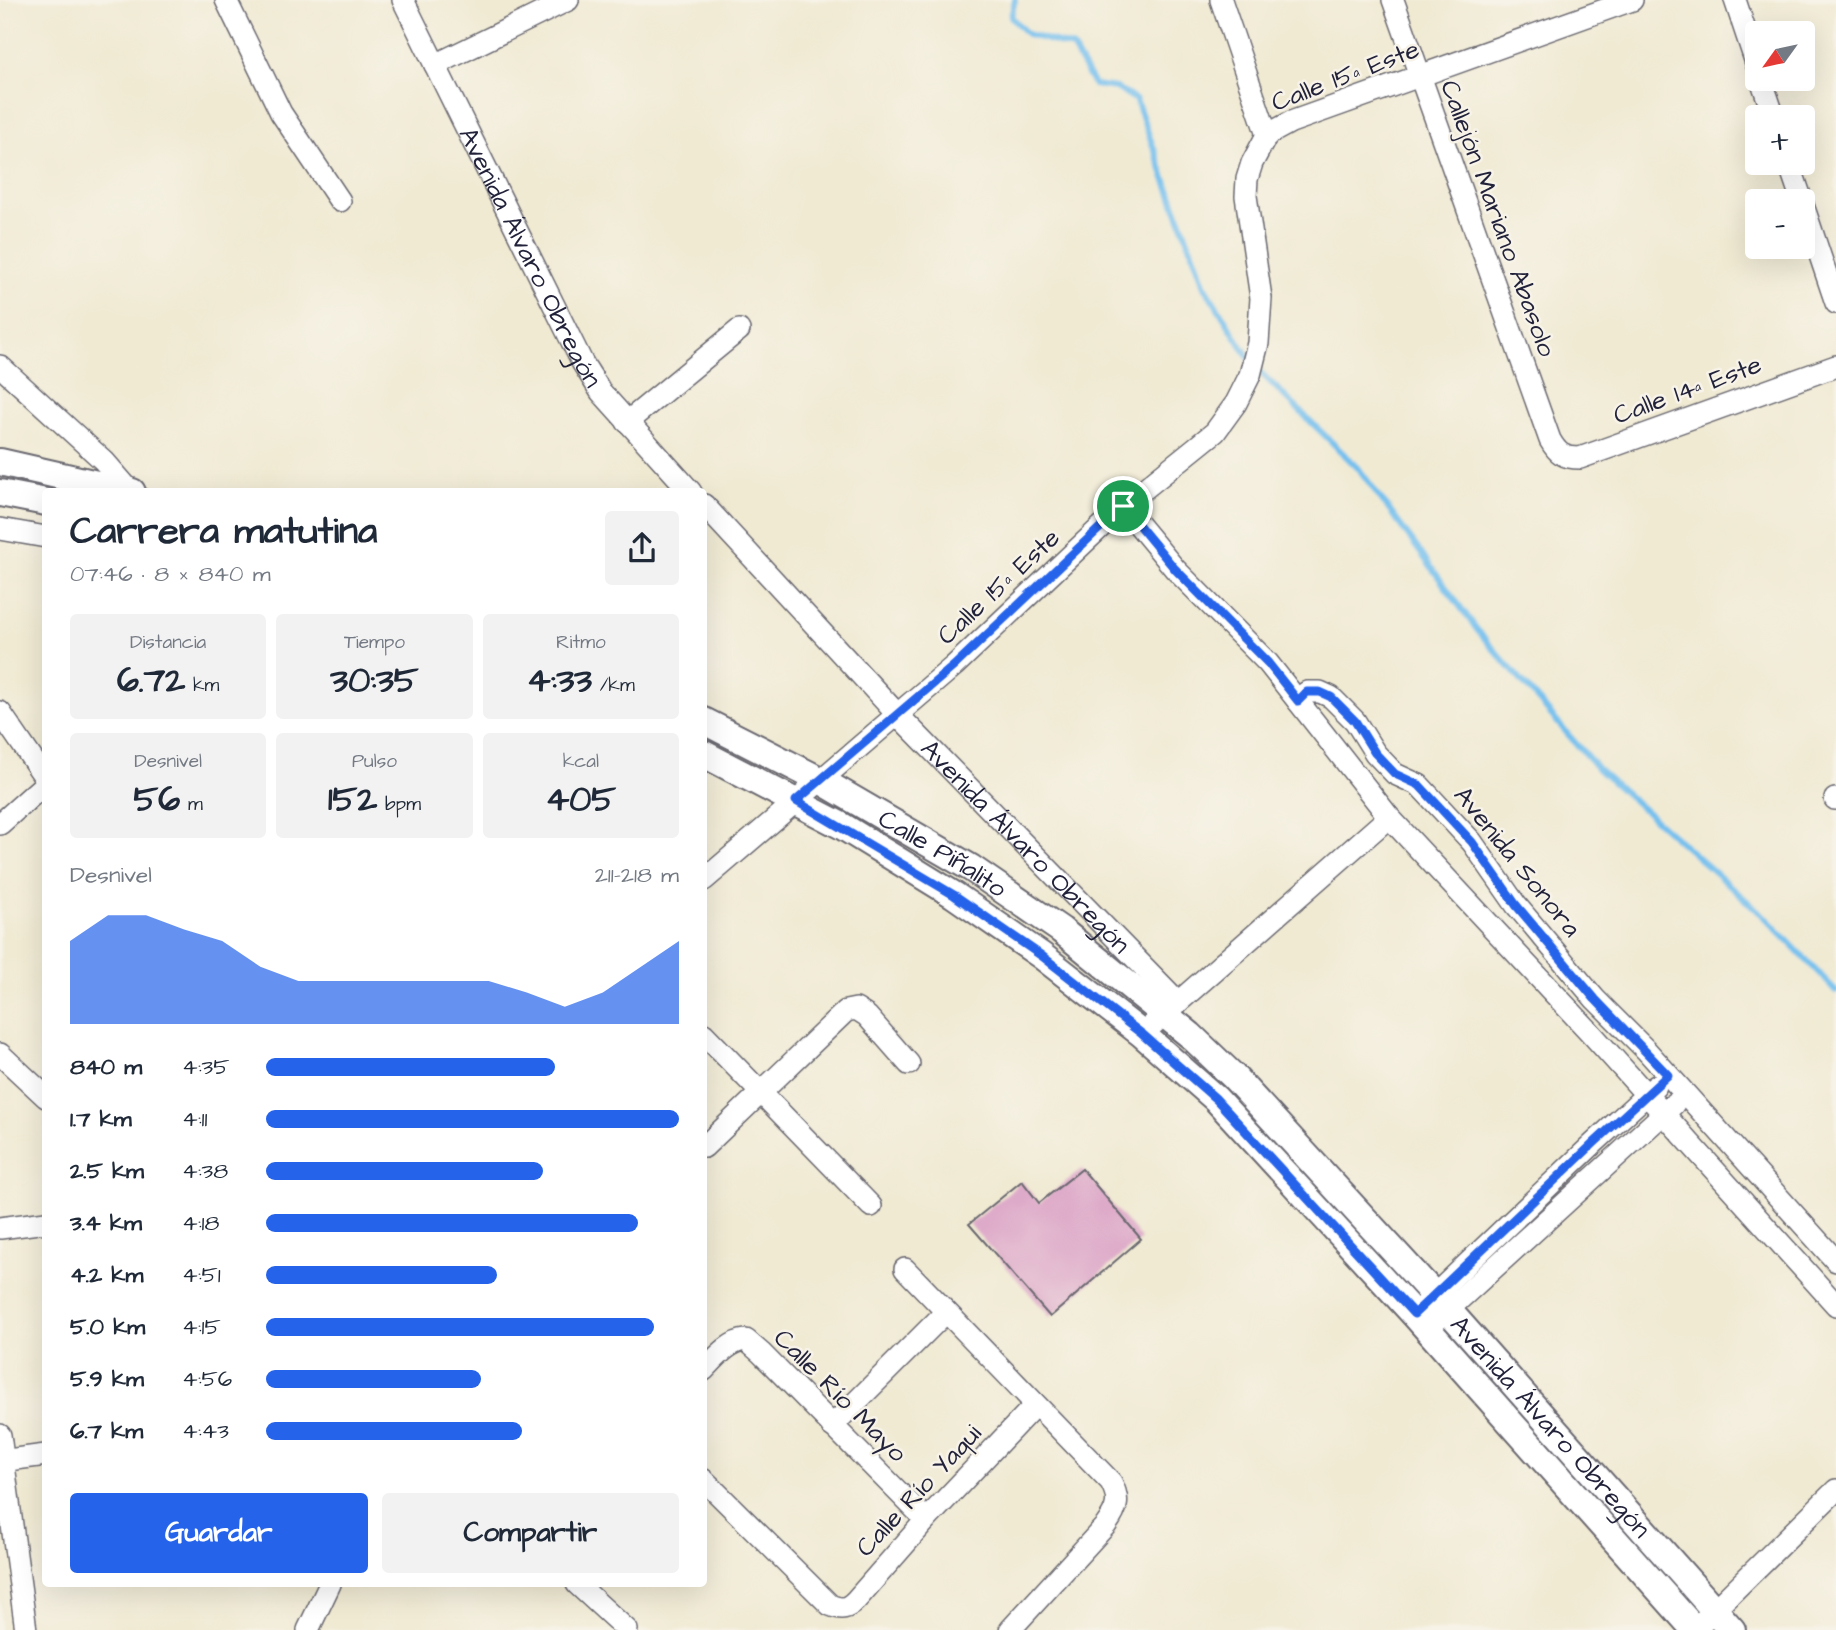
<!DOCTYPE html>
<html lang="es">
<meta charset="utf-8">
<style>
body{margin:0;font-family:"Architects Daughter",sans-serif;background:#f2f2f3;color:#1f2937;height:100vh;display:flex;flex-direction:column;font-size:26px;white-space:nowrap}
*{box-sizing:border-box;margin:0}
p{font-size:23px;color:#747a83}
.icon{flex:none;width:38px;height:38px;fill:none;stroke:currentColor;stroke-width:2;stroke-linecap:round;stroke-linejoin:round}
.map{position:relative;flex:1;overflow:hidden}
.side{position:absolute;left:42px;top:488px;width:665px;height:1099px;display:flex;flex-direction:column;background:#fff;border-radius:7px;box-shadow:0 7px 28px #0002}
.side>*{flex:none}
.needle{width:46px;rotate:237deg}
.tools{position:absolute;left:1745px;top:21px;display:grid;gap:14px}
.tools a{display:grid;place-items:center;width:70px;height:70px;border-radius:7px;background:#fff;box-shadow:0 7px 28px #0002;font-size:35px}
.pin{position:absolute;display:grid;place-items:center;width:60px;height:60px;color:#fff;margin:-30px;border:4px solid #fff;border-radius:50%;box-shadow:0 2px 7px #0007}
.round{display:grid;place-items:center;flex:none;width:74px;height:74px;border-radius:7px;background:#f2f2f3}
.summary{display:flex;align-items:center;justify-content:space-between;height:119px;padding:0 28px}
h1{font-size:38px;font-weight:800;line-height:52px}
.stats{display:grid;grid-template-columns:repeat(3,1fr);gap:10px;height:119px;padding:7px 28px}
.stats div{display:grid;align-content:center;border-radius:7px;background:#f2f2f3;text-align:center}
.stats b{font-size:35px;font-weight:800}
.stats small{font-size:19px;font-weight:400}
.stats p{font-size:19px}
.chart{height:196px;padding:14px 28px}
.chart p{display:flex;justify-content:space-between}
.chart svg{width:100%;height:126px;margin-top:7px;fill:#2563eb;opacity:.7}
.button{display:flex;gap:14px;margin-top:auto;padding:14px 28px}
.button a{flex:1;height:80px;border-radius:7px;background:#2563eb;color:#fff;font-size:28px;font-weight:800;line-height:80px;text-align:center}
.button a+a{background:#f2f2f3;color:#1f2937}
ul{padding:0 28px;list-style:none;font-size:23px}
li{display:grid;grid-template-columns:112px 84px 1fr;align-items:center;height:52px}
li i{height:18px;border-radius:9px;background:#2563eb}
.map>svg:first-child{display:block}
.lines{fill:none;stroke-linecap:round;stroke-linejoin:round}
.stream{stroke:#74c0ee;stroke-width:6}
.building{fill:#deaac9}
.minor-casing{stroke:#6a6870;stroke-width:24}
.major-casing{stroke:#6a6870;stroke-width:30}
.minor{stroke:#fff;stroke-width:21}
.major{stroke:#fff;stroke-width:26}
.route-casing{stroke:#fff;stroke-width:14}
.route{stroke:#2563eb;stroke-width:9}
.labels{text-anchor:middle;stroke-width:5;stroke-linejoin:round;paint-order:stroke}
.street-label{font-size:26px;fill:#22223b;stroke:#f7f3e8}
</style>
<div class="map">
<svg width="1836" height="1630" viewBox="0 0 1836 1630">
<rect width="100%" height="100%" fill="#f7f3e8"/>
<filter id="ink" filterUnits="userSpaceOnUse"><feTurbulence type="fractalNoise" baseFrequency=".0143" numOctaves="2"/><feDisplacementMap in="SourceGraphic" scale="14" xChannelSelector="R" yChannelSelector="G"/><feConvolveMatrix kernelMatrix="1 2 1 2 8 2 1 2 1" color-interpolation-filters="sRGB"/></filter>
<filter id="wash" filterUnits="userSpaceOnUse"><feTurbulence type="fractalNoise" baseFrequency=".00686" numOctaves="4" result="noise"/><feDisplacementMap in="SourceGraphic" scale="28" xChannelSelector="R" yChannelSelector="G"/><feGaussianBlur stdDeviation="1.57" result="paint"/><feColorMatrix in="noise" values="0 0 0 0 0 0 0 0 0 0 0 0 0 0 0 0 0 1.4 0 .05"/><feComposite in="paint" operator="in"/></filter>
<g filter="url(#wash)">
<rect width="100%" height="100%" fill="#f0ead3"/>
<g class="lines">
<g class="stream">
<path d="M1015 0 1011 17 1027 34 1072 47 1094 85 1116 88 1136 100 1206 289 1249 358"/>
<path d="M1257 369 1359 469 1478 631 1599 770 1764 916 1836 991"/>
</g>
</g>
<g id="blocks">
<path class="building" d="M1082 1169 1141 1239 1050 1317 969 1224 1022 1181 1039 1203Z"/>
</g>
</g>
<g filter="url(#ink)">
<use href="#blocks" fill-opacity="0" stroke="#6a6870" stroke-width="2"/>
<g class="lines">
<g class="minor-casing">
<g id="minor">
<path d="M226 0 281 113 340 201"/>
<path id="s1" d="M403 0 582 362 601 392 691 492"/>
<path d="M1221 0 1267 135"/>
<path d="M1393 0 1550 440C1558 454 1564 458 1580 458L1836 366"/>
<path d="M1735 0 1757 66"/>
<path d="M435 65 568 0"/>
<path d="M1761 79 1774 117"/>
<path d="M1789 163 1802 201"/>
<path d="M1802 202 1836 303"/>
<path d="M0 366 104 461 131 492"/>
<path d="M627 422 739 330"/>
<path id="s2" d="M704 505 898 715 1178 1002"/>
<path d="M1123 506 1175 569 1268 663 1389 817 1589 1031 1836 1305"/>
<path d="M0 529 46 537"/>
<path d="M1298 701 1307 692H1320L1331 697 1355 721 1375 753 1395 774 1419 785 1472 842 1516 905 1595 999 1646 1050 1836 1261"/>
<path d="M0 712 46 779"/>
<path d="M1835 799H1836"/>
<path d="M0 824 46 783"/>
<path d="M704 880 954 666 1123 506 1215 432 1236 403 1250 375 1258 343 1261 298 1246 196 1247 179 1252 163 1267 135 1291 122 1632 0"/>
<path d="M704 1034 871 1206"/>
<path d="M1142 1034 1389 817"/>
<path d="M0 1054 46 1097"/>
<path d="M704 1147 846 1011 856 1009 867 1016 909 1064"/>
<path d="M0 1228 46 1222"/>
<path d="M905 1269 1111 1482C1120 1499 1118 1509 1106 1525L1010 1630"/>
<path d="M1425 1304 1594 1143 1656 1086"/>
<path d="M1427 1329 1674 1104"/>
<path d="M704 1370C715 1359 729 1341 746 1340L761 1353 926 1520"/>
<path d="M832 1426 946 1312"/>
<path d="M0 1435 26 1630"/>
<path d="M0 1461 46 1455"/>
<path d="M704 1480 830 1605C842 1610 847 1609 856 1600L926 1520 1035 1405"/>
<path d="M577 1584 627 1630"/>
<path d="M308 1630 330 1584"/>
<path d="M1694 1630 1836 1490"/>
</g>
</g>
<g class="major-casing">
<g id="major">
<path d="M0 462 132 492"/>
<path d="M0 493 46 502"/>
<path id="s3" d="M704 721 820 780 971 868 1061 930 1190 1035 1233 1076 1448 1310 1732 1630"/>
<path d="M704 754 842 826 954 895 1042 956 1142 1034 1216 1099 1414 1314 1695 1630"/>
</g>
</g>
<use href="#minor" class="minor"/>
<use href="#major" class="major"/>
</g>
</g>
<g class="lines" filter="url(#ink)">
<g class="route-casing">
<path id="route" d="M1123 506 1175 569 1268 663 1298 701 1307 692H1320L1331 697 1355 721 1375 753 1395 774 1419 785 1472 842 1516 905 1595 999 1668 1075 1594 1143 1414 1314 1216 1099 1142 1034 1042 956 954 895 796 801 954 666Z"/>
</g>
<use href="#route" class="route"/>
</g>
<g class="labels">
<g class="street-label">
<text transform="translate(1345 75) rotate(-21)" y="9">Calle 15ª Este</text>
<text transform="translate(1499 218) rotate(70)" y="9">Callejón Mariano Abasolo</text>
<text dy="9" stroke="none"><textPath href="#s1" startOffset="287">Avenida Álvaro Obregón</textPath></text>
<text transform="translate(1687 389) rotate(-20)" y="9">Calle 14ª Este</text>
<text transform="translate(998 586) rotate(-43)" y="9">Calle 15ª Este</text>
<text dy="9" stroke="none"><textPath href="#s2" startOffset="469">Avenida Álvaro Obregón</textPath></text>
<text dy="9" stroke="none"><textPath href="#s3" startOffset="273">Calle Piñalito</textPath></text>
<text transform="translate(1518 861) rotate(51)" y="9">Avenida Sonora</text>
<text transform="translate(841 1395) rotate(45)" y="9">Calle Río Mayo</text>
<text dy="9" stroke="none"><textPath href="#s3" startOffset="1113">Avenida Álvaro Obregón</textPath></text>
<text transform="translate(918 1490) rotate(-47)" y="9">Calle Río Yaqui</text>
</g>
</g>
</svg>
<div class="tools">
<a><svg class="needle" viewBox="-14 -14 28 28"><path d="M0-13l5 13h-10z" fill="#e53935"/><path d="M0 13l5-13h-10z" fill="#747a83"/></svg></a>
<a>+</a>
<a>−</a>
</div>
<div class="pin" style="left:1123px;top:506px;background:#1e9e55"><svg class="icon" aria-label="arrive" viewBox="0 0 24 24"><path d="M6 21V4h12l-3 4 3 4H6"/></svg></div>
<section class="side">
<div class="summary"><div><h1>Carrera matutina</h1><p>07:46 · 8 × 840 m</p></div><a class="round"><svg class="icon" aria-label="share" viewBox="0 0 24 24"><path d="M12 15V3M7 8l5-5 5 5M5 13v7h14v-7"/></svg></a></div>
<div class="stats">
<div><p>Distancia</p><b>6.72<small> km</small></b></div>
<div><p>Tiempo</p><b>30:35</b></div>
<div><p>Ritmo</p><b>4:33<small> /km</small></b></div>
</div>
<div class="stats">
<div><p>Desnivel</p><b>56<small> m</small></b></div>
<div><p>Pulso</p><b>152<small> bpm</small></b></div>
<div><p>kcal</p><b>405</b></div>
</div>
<div class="chart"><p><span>Desnivel</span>211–218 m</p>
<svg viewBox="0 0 160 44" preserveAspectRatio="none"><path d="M0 44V15L10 6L20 6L30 11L40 15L50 24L60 29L70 29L80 29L90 29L100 29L110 29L120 33L130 38L140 33L150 24L160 15V44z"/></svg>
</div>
<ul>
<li><b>840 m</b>4:35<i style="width:70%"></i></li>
<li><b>1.7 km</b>4:11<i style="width:100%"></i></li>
<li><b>2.5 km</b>4:38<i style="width:67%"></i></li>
<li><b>3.4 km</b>4:18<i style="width:90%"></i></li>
<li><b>4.2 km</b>4:51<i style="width:56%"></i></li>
<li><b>5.0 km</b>4:15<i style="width:94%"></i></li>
<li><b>5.9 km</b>4:56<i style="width:52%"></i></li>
<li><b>6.7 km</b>4:43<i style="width:62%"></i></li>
</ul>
<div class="button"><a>Guardar</a><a>Compartir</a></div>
</section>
</div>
